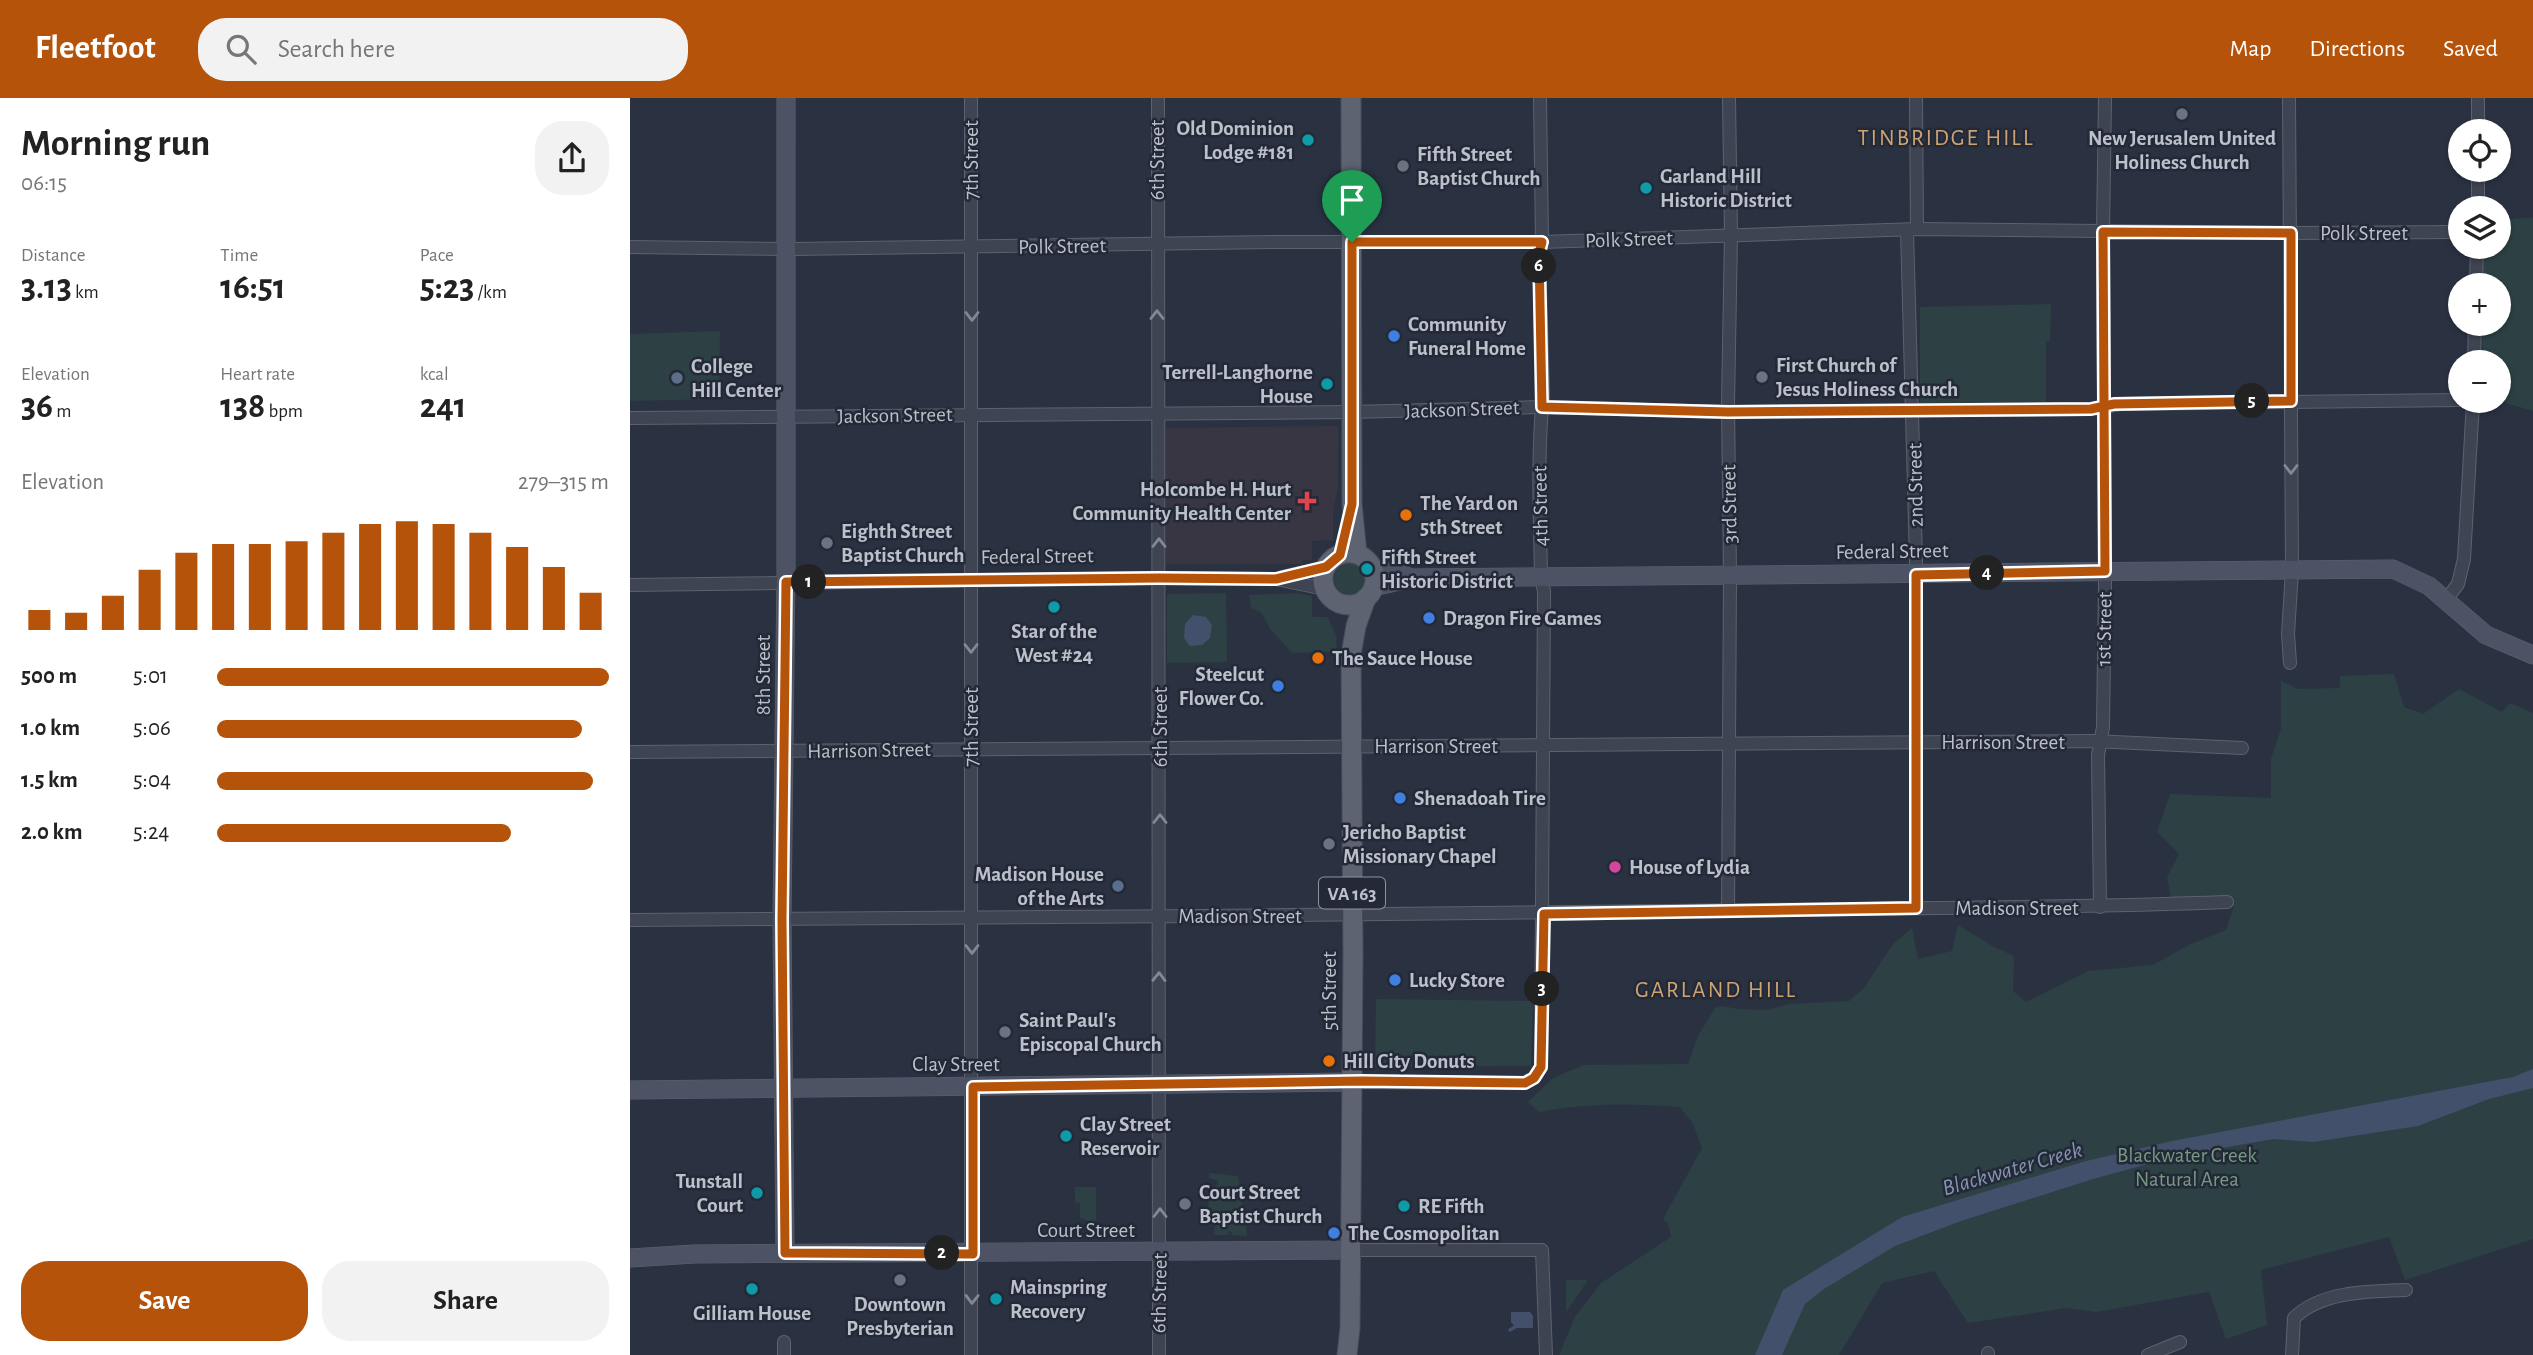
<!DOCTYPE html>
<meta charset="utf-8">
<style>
body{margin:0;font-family:"Alegreya Sans",sans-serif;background:#f2f2f2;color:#222;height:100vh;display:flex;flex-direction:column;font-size:26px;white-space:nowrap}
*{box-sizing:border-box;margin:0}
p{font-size:23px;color:#767676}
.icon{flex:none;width:38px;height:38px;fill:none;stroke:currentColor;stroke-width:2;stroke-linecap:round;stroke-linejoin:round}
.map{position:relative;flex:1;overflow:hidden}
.sheet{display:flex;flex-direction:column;background:#fff;width:630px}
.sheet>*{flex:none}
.buttons{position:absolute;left:1818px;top:21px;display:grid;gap:14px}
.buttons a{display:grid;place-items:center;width:63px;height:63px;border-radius:50%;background:#fff;box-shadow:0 2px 5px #0004;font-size:35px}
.pin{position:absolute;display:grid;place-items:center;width:60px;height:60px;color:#fff;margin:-72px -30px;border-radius:50% 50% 50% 0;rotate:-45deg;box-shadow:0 0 7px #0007}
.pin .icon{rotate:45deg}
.km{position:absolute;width:35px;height:35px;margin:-18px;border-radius:50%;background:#222;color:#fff;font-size:19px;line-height:35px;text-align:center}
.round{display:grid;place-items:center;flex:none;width:74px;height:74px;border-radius:28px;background:#f2f2f2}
.overview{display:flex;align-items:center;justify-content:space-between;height:119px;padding:0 21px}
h1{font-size:38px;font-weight:600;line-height:52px}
.stats{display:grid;grid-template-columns:repeat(3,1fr);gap:10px;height:119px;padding:7px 21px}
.stats div{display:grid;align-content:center}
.stats b{font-size:35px;font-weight:600}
.stats small{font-size:19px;font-weight:400}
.stats p{font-size:19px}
.chart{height:196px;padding:14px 21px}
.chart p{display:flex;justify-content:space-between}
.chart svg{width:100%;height:126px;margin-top:7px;stroke:#b45309;stroke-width:6}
.button{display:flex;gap:14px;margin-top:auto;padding:14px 21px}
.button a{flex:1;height:80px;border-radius:28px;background:#b45309;color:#fff;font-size:28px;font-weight:600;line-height:80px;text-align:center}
.button a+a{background:#f2f2f2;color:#222}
ul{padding:0 21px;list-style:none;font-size:23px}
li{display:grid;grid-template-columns:112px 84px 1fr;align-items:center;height:52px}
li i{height:18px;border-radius:9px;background:#b45309}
header{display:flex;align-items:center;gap:42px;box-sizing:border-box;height:98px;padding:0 35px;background:#b45309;color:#fff}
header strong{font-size:33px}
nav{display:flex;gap:38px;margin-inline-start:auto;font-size:24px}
.search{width:490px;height:63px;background:#f2f2f2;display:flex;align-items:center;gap:18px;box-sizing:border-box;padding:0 24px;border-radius:28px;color:#767676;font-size:26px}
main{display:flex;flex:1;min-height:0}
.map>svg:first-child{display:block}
.medical{fill:#393643}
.green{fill:#2d4044}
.water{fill:#43506b}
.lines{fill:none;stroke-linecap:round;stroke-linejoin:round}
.stream{stroke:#43506b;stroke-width:3.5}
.street-casing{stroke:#5c626f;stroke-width:14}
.secondary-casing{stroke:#5c626f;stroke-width:19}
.primary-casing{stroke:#484d5b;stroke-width:21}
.street{stroke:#3e4452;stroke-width:12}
.secondary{stroke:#4d5364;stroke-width:18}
.primary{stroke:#5d6371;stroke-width:19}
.oneway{stroke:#838895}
.route-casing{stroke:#fff;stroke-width:14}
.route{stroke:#b45309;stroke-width:9}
.worship-dot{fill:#6b7280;stroke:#232937;stroke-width:2.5}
.culture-dot{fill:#0f9aa8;stroke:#232937;stroke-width:2.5}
.shop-dot{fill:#3f7fe0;stroke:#232937;stroke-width:2.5}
.service-dot{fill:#5c6f8a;stroke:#232937;stroke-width:2.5}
.health-dot{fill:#e0444e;stroke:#232937;stroke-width:2.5}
.food-dot{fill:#e8710a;stroke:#232937;stroke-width:2.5}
.hotel-dot{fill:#d1479c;stroke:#232937;stroke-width:2.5}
.labels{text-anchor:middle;stroke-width:5;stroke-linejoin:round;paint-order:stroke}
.shield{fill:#232937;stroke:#8d939f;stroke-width:2}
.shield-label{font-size:19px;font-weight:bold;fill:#bbc0cb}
.poi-label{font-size:21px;font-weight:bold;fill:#bbc0cb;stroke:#232937;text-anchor:start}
.street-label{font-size:21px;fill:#bbc0cb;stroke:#232937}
.park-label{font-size:21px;fill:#759a81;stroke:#232937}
.neighbourhood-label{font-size:23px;letter-spacing:2px;fill:#cda374;stroke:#232937}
.water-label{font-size:23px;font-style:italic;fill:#8694b0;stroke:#232937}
</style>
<header>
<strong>Fleetfoot</strong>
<div class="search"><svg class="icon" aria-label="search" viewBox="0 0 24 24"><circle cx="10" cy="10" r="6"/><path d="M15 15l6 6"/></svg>Search here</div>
<nav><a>Map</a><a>Directions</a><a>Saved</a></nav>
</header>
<main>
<section class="sheet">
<div class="overview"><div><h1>Morning run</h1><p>06:15</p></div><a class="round"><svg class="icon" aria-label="share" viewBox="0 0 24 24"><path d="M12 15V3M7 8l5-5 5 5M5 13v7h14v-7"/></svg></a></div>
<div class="stats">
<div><p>Distance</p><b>3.13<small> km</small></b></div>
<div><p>Time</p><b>16:51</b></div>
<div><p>Pace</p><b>5:23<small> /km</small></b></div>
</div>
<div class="stats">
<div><p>Elevation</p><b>36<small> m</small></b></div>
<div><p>Heart rate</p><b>138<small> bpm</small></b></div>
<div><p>kcal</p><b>241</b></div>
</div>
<div class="chart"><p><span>Elevation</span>279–315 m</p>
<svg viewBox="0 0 160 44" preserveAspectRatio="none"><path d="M5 44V37M15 44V38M25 44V32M35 44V23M45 44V17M55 44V14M65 44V14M75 44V13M85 44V10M95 44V7M105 44V6M115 44V7M125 44V10M135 44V15M145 44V22M155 44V31"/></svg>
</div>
<ul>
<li><b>500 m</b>5:01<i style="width:100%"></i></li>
<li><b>1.0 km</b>5:06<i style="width:93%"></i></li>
<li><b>1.5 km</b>5:04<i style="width:96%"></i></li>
<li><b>2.0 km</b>5:24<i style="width:75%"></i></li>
</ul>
<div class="button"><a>Save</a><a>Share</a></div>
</section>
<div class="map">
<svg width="1903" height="1257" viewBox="0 0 1903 1257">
<rect width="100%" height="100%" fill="#2a3242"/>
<path class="medical" d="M708 328V388L703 414V442L682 443V462H673L672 466H536V330Z"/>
<g class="green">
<path d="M1903 120V313L1869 303V264H1853L1852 226H1869V187H1852V149H1869V121Z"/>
<path d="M1421 206 1420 243H1416V305H1290V209Z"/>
<path d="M90 233 89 301 0 303V236Z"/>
<circle cx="720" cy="481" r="16"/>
<path d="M596 495 597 564 537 565V496Z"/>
<path d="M667 495 682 498V519H697L706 537 707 553 662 555 640 531 632 515 621 510 619 497Z"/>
<path d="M1764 576 1774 609 1793 616 1829 591 1872 614 1880 605 1903 615V1141L1775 1182 1759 1139 1631 1172 1637 1227 1596 1241 1579 1194 1466 1214 1437 1210 1338 1225 1304 1173 1252 1185 1209 1257H929L945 1219 971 1185 1041 1139 1038 1126 1033 1121 1072 1050 1063 1026 1050 1009C1004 1005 954 1005 909 1014L898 1004 923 980 954 967 1058 966 1069 936 1085 910 1092 908 1108 911 1137 912 1159 906 1219 903 1234 890 1263 846 1282 830 1288 861 1322 853 1328 827 1364 849 1384 858 1383 893 1396 904 1459 873 1523 867 1559 847 1596 832 1604 808 1541 800 1537 779 1549 756 1527 734 1540 696 1641 700V661L1651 631V583L1668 591 1710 590V578Z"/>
<path d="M746 901 903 903 901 968 745 969Z"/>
<path d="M579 1075 608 1078 617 1138 602 1137V1134L599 1133 598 1137H584L585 1124 577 1120 579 1098 582 1097 581 1090 588 1087V1083L579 1080Z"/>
<path d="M445 1089H466V1125L450 1120V1105L445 1104Z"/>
<path d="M936 1182H958L936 1214Z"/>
</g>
<g class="water">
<path d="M563 517 576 519 582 527 580 540 572 547 560 548 554 540 555 526Z"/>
<path d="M1903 971V990L1859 1001 1788 1028 1684 1044 1643 1041 1547 1058 1463 1081 1331 1123 1265 1148 1194 1191 1175 1206 1152 1257H1125L1153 1192 1272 1119 1456 1063 1542 1043 1883 979Z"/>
<path d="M881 1214H900L903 1218V1230H886L881 1224Z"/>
</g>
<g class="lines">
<path class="stream" d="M880 1232 885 1229"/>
<g class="street-casing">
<g id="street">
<path d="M341 0V1257"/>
<path d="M528 0 529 1257"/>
<path d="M1286 0 1287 131"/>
<path d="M1659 0 1662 472 1658 536 1660 565"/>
<path d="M1848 0V33"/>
<path d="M1848 72V110"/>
<path d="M1277 132 1286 463V810"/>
<path d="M0 149 162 151 645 144H912L1287 131 1661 135 1830 134"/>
<path d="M1846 187 1847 149"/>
<path d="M1844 264 1845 226"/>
<path d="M0 320 721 314 912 309 1098 314 1461 311 1490 306 1830 302"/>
<path d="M652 479 696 469"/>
<path d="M0 487 529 480 646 481 695 491"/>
<path d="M1816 502 1828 486 1834 461 1843 303"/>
<path d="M0 654 1463 643 1612 650"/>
<path d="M1470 809 1468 657 1473 629 1475 487 1473 134 1475 0"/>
<path d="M1098 813 1100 478 1098 306 1101 137 1099 0"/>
<path d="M0 822C377 819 755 818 1132 812 1287 810 1442 810 1597 804"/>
<path d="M721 984 895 985 904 980 911 969 914 493 911 479C910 419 907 358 913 298L909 155 912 144 910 0"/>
<path d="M721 1152H912L916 1257"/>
<path d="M154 1244V1257"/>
<path d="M1358 1255V1257"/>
<path d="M1518 1257 1550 1244"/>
<path d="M1662 1257 1664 1220C1691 1193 1740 1193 1776 1192"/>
</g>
</g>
<g class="secondary-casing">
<g id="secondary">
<path d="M743 471 777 478"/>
<path d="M743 489 783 480 1763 471 1799 488 1856 537 1903 557"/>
<path d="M0 992 721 984"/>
<path d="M155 1155 152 821 156 473V0"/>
<path d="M0 1160 64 1156 721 1152"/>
</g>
</g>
<g class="primary-casing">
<g id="primary">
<path d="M721 0 722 406 727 456"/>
<circle cx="719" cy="481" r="26"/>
<path d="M717 1257 720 1230 723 856 721 557 726 528 736 500"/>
</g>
</g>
<use href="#street" class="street"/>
<use href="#secondary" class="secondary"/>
<use href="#primary" class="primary"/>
</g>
<defs><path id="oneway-chevron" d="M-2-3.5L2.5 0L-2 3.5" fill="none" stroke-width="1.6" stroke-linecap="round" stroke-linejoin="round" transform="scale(1.75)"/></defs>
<g class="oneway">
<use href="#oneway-chevron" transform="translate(527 217) rotate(-90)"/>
<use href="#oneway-chevron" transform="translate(342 218) rotate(90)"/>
<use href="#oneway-chevron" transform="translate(1661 371) rotate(90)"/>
<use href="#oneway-chevron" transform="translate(529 445) rotate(-90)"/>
<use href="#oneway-chevron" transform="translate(341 550) rotate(90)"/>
<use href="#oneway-chevron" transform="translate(530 721) rotate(-90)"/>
<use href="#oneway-chevron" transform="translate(342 851) rotate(90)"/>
<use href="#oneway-chevron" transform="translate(529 879) rotate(-89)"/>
<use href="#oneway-chevron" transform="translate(530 1115) rotate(-90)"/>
<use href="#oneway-chevron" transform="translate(342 1201) rotate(91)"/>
</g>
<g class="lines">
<g class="route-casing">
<path id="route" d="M722 144V406L710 457 696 469 646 481 529 480 156 484 152 821 155 1155 343 1156V989L732 983 895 985 904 980 911 969 914 816 1286 810V477L1475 473 1473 134 1661 135V303L1484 306 1461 311 1098 314 912 309 909 155 912 144H722"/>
</g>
<use href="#route" class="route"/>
</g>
<g class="worship-dot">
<circle cx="1552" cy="16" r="7"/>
<circle cx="773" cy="68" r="7"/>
<circle cx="1132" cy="279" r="7"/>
<circle cx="197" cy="445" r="7"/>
<circle cx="699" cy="746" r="7"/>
<circle cx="375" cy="934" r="7"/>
<circle cx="555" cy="1106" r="7"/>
<circle cx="270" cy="1182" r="7"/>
</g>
<g class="culture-dot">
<circle cx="678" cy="42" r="7"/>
<circle cx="1016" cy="90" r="7"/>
<circle cx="697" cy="286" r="7"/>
<circle cx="737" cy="471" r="7"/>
<circle cx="424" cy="509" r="7"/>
<circle cx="436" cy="1038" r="7"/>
<circle cx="127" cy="1095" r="7"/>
<circle cx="774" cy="1108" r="7"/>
<circle cx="122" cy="1191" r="7"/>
<circle cx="366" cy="1201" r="7"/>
</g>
<g class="shop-dot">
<circle cx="764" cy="238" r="7"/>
<circle cx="799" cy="520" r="7"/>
<circle cx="648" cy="588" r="7"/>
<circle cx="770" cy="700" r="7"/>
<circle cx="765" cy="882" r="7"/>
<circle cx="704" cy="1135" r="7"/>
</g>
<g class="service-dot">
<circle cx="47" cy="280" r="7"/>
<circle cx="488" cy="788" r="7"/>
</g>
<path class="health-dot" d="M673.5 392.5h7v7h7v7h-7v7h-7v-7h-7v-7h7z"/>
<g class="food-dot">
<circle cx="776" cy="417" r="7"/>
<circle cx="688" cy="560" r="7"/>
<circle cx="699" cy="963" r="7"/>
</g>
<circle class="hotel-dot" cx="985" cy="769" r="7"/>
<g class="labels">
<rect class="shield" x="689" y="779.5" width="66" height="31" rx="5"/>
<g class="shield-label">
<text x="722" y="802">VA 163</text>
</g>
<g class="poi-label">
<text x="664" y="37" text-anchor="end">Old Dominion<tspan x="664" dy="24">Lodge #181</tspan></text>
<text x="1552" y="47" text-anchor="middle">New Jerusalem United<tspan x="1552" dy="24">Holiness Church</tspan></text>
<text x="787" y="63">Fifth Street<tspan x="787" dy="24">Baptist Church</tspan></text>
<text x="1030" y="85">Garland Hill<tspan x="1030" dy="24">Historic District</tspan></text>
<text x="778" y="233">Community<tspan x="778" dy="24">Funeral Home</tspan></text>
<text x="1146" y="274">First Church of<tspan x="1146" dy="24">Jesus Holiness Church</tspan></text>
<text x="61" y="275">College<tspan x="61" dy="24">Hill Center</tspan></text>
<text x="683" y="281" text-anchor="end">Terrell-Langhorne<tspan x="683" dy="24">House</tspan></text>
<text x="661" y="398" text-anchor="end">Holcombe H. Hurt<tspan x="661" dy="24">Community Health Center</tspan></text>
<text x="790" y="412">The Yard on<tspan x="790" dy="24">5th Street</tspan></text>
<text x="211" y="440">Eighth Street<tspan x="211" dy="24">Baptist Church</tspan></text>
<text x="751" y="466">Fifth Street<tspan x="751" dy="24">Historic District</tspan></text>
<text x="813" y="527">Dragon Fire Games</text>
<text x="424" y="540" text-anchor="middle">Star of the<tspan x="424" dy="24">West #24</tspan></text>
<text x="702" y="567">The Sauce House</text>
<text x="634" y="583" text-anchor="end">Steelcut<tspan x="634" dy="24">Flower Co.</tspan></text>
<text x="784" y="707">Shenadoah Tire</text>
<text x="713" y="741">Jericho Baptist<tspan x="713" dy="24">Missionary Chapel</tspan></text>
<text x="999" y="776">House of Lydia</text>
<text x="474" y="783" text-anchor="end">Madison House<tspan x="474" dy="24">of the Arts</tspan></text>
<text x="779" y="889">Lucky Store</text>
<text x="389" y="929">Saint Paul's<tspan x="389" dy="24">Episcopal Church</tspan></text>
<text x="713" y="970">Hill City Donuts</text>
<text x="450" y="1033">Clay Street<tspan x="450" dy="24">Reservoir</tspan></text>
<text x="113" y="1090" text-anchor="end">Tunstall<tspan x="113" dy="24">Court</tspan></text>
<text x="569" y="1101">Court Street<tspan x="569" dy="24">Baptist Church</tspan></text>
<text x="788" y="1115">RE Fifth</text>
<text x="718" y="1142">The Cosmopolitan</text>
<text x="380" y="1196">Mainspring<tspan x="380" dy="24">Recovery</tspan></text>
<text x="270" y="1213" text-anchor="middle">Downtown<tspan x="270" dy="24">Presbyterian</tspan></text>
<text x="122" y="1222" text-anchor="middle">Gilliam House</text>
</g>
<g class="street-label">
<text transform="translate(341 62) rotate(-90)" y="7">7th Street</text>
<text transform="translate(527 62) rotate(-90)" y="7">6th Street</text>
<text x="1734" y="142">Polk Street</text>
<text transform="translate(999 141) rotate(-2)" y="7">Polk Street</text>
<text transform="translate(432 148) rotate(-1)" y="7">Polk Street</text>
<text transform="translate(832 311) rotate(-2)" y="7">Jackson Street</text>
<text transform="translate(265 317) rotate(-1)" y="7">Jackson Street</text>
<text transform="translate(1285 387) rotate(-91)" y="7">2nd Street</text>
<text transform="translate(1099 406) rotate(-91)" y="7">3rd Street</text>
<text transform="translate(910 408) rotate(-91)" y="7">4th Street</text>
<text transform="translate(1262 453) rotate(-1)" y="7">Federal Street</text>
<text transform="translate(407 458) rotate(-1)" y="7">Federal Street</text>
<text transform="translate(1474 531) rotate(-89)" y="7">1st Street</text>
<text transform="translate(133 577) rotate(-90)" y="7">8th Street</text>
<text transform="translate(341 629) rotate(-90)" y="7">7th Street</text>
<text transform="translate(530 629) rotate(-90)" y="7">6th Street</text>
<text x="1373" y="651">Harrison Street</text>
<text x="806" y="655">Harrison Street</text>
<text transform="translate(239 652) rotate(-1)" y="7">Harrison Street</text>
<text x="1387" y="817">Madison Street</text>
<text x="610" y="825">Madison Street</text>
<text transform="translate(699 893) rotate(-90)" y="7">5th Street</text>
<text x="326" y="973">Clay Street</text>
<text x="456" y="1139">Court Street</text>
<text transform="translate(529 1195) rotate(-89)" y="7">6th Street</text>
</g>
<g class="park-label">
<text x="1557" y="1064">Blackwater Creek<tspan x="1557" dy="24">Natural Area</tspan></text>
</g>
<g class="neighbourhood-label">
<text x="1316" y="47">TINBRIDGE HILL</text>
<text x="1086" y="899">GARLAND HILL</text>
</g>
<g class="water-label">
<text transform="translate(1382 1070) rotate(-16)" y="8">Blackwater Creek</text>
</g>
</g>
</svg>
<div class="buttons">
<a><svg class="icon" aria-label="locate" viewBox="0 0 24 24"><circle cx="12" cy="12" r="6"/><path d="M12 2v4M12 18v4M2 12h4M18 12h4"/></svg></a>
<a><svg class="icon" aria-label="layers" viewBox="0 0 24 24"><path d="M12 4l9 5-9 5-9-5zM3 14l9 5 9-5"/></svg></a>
<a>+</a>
<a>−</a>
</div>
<div class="pin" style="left:722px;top:144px;background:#1e9e55"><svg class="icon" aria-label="arrive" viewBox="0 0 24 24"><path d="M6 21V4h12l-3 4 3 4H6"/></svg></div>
<b class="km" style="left:179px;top:484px">1</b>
<b class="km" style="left:312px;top:1155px">2</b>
<b class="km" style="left:912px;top:891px">3</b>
<b class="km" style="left:1357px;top:475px">4</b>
<b class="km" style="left:1622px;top:303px">5</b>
<b class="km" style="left:909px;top:168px">6</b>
</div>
</main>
